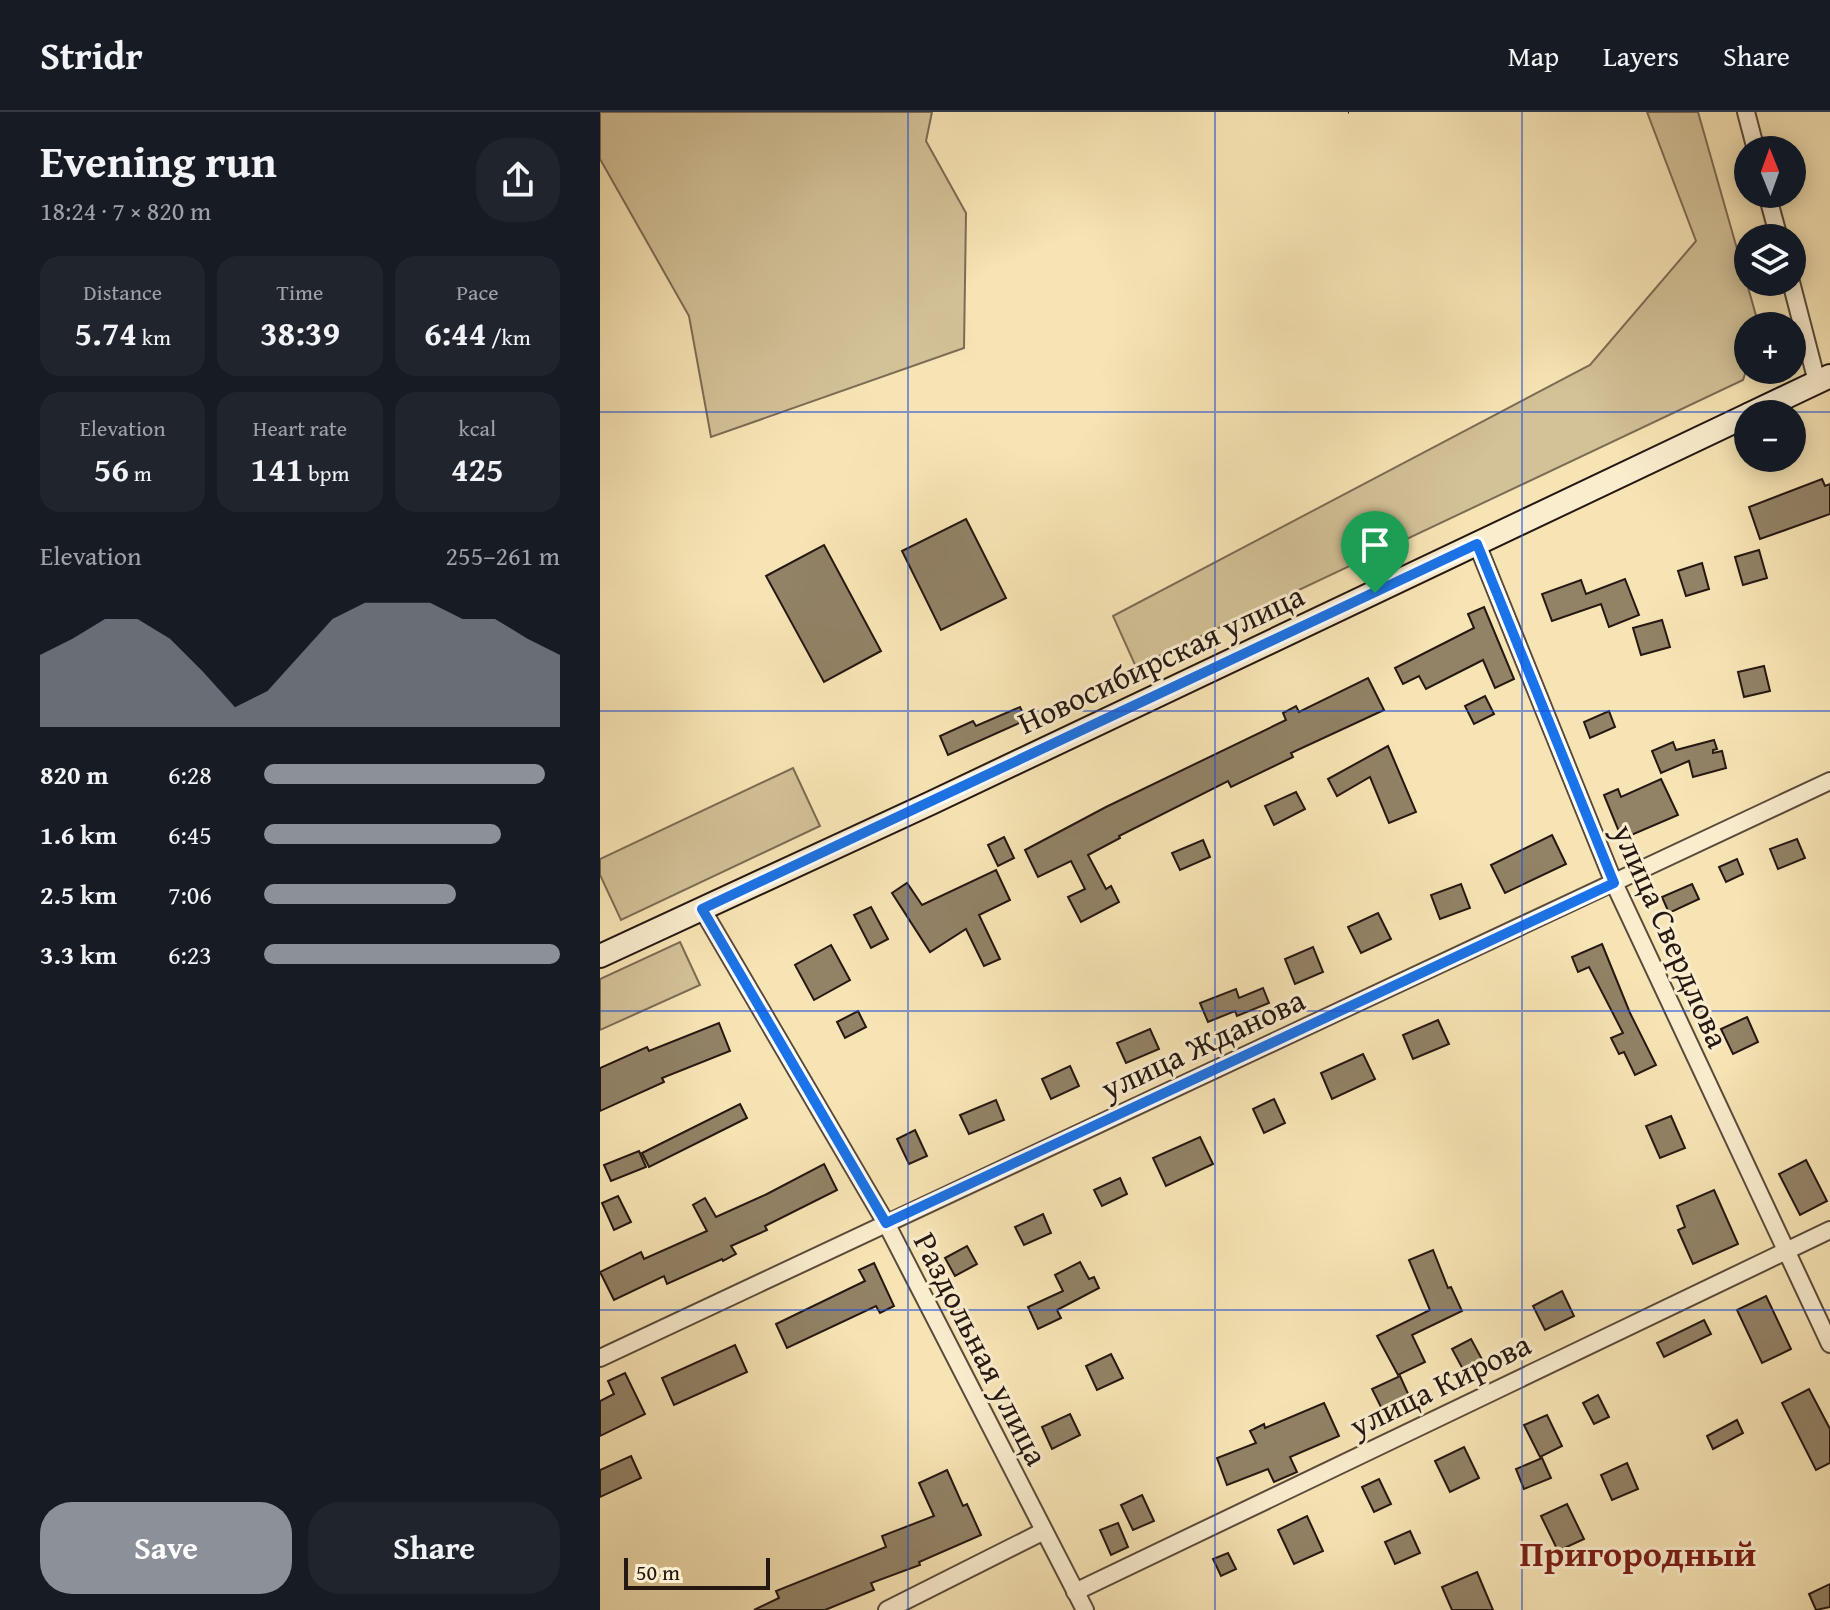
<!DOCTYPE html>
<meta charset="utf-8">
<style>
body{margin:0;font-family:"Gentium Book Plus",serif;background:#20242c;color:#f1f3f6;height:100vh;display:flex;flex-direction:column;font-size:30px;white-space:nowrap}
*{box-sizing:border-box;margin:0}
p{font-size:26px;color:#9ea1a6}
.icon{flex:none;width:44px;height:44px;fill:none;stroke:currentColor;stroke-width:2;stroke-linecap:round;stroke-linejoin:round}
.map{position:relative;flex:1;overflow:hidden}
.sheet{display:flex;flex-direction:column;background:#171b24;width:600px}
.sheet>*{flex:none}
.needle{width:52px;rotate:359deg}
.buttons{position:absolute;left:1134px;top:24px;display:grid;gap:16px}
.buttons a{display:grid;place-items:center;width:72px;height:72px;border-radius:50%;background:#171b24;box-shadow:0 4px 20px #0003;font-size:40px}
.scale{position:absolute;left:24px;bottom:20px;width:146px;box-sizing:border-box;padding-left:8px;border:4px solid #251711;border-top:0;font-size:22px;line-height:28px;white-space:nowrap;color:#251711;-webkit-text-stroke:6px #faedce;paint-order:stroke}
.pin{position:absolute;display:grid;place-items:center;width:68px;height:68px;color:#fff;margin:-82px -34px;border-radius:50% 50% 50% 0;rotate:-45deg;box-shadow:0 0 8px #0007}
.pin .icon{rotate:45deg}
.round{display:grid;place-items:center;flex:none;width:84px;height:84px;border-radius:32px;background:#20242c}
.head{display:flex;align-items:center;justify-content:space-between;height:136px;padding:0 40px}
h1{font-size:44px;font-weight:700;line-height:60px}
.metrics{display:grid;grid-template-columns:repeat(3,1fr);gap:12px;height:136px;padding:8px 40px}
.metrics div{display:grid;align-content:center;border-radius:20px;background:#20242c;text-align:center}
.metrics b{font-size:34px;font-weight:700}
.metrics small{font-size:22px;font-weight:400}
.metrics p{font-size:22px}
.chart{height:224px;padding:16px 40px}
.chart p{display:flex;justify-content:space-between}
.chart svg{width:100%;height:144px;margin-top:8px;fill:#8c9099;opacity:.7}
.cta{display:flex;gap:16px;margin-top:auto;padding:16px 40px}
.cta a{flex:1;height:92px;border-radius:32px;background:#8c9099;color:#fff;font-size:32px;font-weight:700;line-height:92px;text-align:center}
.cta a+a{background:#20242c;color:#f1f3f6}
ul{padding:0 40px;list-style:none;font-size:26px}
li{display:grid;grid-template-columns:128px 96px 1fr;align-items:center;height:60px}
li i{height:20px;border-radius:10px;background:#8c9099}
header{display:flex;align-items:center;gap:48px;box-sizing:border-box;height:112px;padding:0 40px;background:#171b24;border-bottom:2px solid #363941}
header strong{font-size:38px}
nav{display:flex;gap:44px;margin-inline-start:auto;font-size:28px}
main{display:flex;flex:1;min-height:0}
.map>svg:first-child{display:block}
.green{fill:#d3c198;stroke:#7c6c54;stroke-width:2}
.building{fill:#928266;stroke:#251711;stroke-width:2}
.lines{fill:none;stroke-linecap:round;stroke-linejoin:round}
.street-casing{stroke:#5a4a3a;stroke-width:20}
.secondary-casing{stroke:#251711;stroke-width:26}
.path{stroke:#251711;stroke-width:3;stroke-dasharray:6 4;stroke-linecap:butt}
.street{stroke:#faedce;stroke-width:16}
.secondary{stroke:#faedce;stroke-width:22}
.route-casing{stroke:#fff;stroke-width:16}
.route{stroke:#1a73e8;stroke-width:10}
.grid{fill:none;stroke:#1d4ed8;stroke-width:2;stroke-opacity:0.55}
.labels{text-anchor:middle;stroke-width:6;stroke-linejoin:round;paint-order:stroke}
.street-label{font-size:32px;fill:#251711;stroke:#faedce}
.quarter-label{font-size:36px;font-weight:bold;fill:#7a1f14;stroke:#faedce}
</style>
<header>
<strong>Stridr</strong>
<nav><a>Map</a><a>Layers</a><a>Share</a></nav>
</header>
<main>
<section class="sheet">
<div class="head"><div><h1>Evening run</h1><p>18:24 · 7 × 820 m</p></div><a class="round"><svg class="icon" aria-label="share" viewBox="0 0 24 24"><path d="M12 15V3M7 8l5-5 5 5M5 13v7h14v-7"/></svg></a></div>
<div class="metrics">
<div><p>Distance</p><b>5.74<small> km</small></b></div>
<div><p>Time</p><b>38:39</b></div>
<div><p>Pace</p><b>6:44<small> /km</small></b></div>
</div>
<div class="metrics">
<div><p>Elevation</p><b>56<small> m</small></b></div>
<div><p>Heart rate</p><b>141<small> bpm</small></b></div>
<div><p>kcal</p><b>425</b></div>
</div>
<div class="chart"><p><span>Elevation</span>255–261 m</p>
<svg viewBox="0 0 160 44" preserveAspectRatio="none"><path d="M0 44V22L10 17L20 11L30 11L40 17L50 27L60 38L70 33L80 22L90 11L100 6L110 6L120 6L130 11L140 11L150 17L160 22V44z"/></svg>
</div>
<ul>
<li><b>820 m</b>6:28<i style="width:95%"></i></li>
<li><b>1.6 km</b>6:45<i style="width:80%"></i></li>
<li><b>2.5 km</b>7:06<i style="width:65%"></i></li>
<li><b>3.3 km</b>6:23<i style="width:100%"></i></li>
</ul>
<div class="cta"><a>Save</a><a>Share</a></div>
</section>
<div class="map">
<svg width="1230" height="1498" viewBox="0 0 1230 1498">
<rect width="100%" height="100%" fill="#f7e4b4"/>
<filter id="stains"><feTurbulence type="fractalNoise" baseFrequency=".0025" numOctaves="4"/><feColorMatrix values="0 0 0 0 .2 0 0 0 0 .09 0 0 0 0 .02 0 0 0 .5 -.17"/></filter>
<radialGradient id="worn" r=".72"><stop offset=".6" stop-color="#630" stop-opacity="0"/><stop offset="1" stop-color="#630" stop-opacity=".3"/></radialGradient>
<g class="green">
<path d="M0 0H332L326 29 366 101 364 236 111 325 89 204 0 47Z"/>
<path d="M1047 0H1098L1159 214H1148V253L1143 268 536 555 513 504 990 253 1096 129Z"/>
<path d="M193 656 220 714 21 808 0 763V747Z"/>
<path d="M80 830 100 873 0 918V867Z"/>
</g>
<g class="building">
<path d="M1222 367 1225 374 1230 372V402L1160 427 1149 395Z"/>
<path d="M366 407 406 486 341 518 302 439Z"/>
<path d="M224 433 281 539 224 570 166 464Z"/>
<path d="M1159 438 1167 466 1143 473 1135 445Z"/>
<path d="M1102 451 1109 477 1086 484 1078 459Z"/>
<path d="M1025 467 1039 503 1009 515 1001 492 952 509 942 482 981 468 986 482Z"/>
<path d="M884 495 914 567 895 576 883 548 826 577 819 564 803 572 795 556 874 516 868 502Z"/>
<path d="M1062 508 1070 535 1041 543 1033 516Z"/>
<path d="M1164 554 1170 579 1144 585 1138 560Z"/>
<path d="M768 566 784 598 691 641 693 645 631 675 628 669 519 724 520 726 488 743 506 777 511 774 519 790 481 810 468 785 485 777 471 749 438 765 425 738 506 695 686 608 683 601 696 594 699 600Z"/>
<path d="M885 584 894 602 874 612 865 594Z"/>
<path d="M420 595 426 608 348 643 340 624 373 609 376 614Z"/>
<path d="M1009 599 1015 615 990 626 984 610Z"/>
<path d="M1114 628 1117 637 1113 638V641L1122 639 1126 656 1093 665 1089 649 1061 661 1052 639 1073 630 1076 638Z"/>
<path d="M788 634 816 700 789 711 770 665 737 684 728 667Z"/>
<path d="M1061 667 1078 703 1022 727 1004 683 1018 677 1021 685Z"/>
<path d="M696 680 705 697 674 713 665 694Z"/>
<path d="M952 723 966 752 905 781 891 753Z"/>
<path d="M404 725 414 746 398 754 388 733Z"/>
<path d="M1197 727 1205 746 1178 757 1170 737Z"/>
<path d="M603 728 610 745 580 758 572 741Z"/>
<path d="M1137 747 1143 762 1126 770 1119 755Z"/>
<path d="M396 758 410 788 379 803 400 847 384 854 366 817 330 840 292 781 307 771 322 793Z"/>
<path d="M861 772 870 796 840 807 831 783Z"/>
<path d="M1092 772 1099 787 1069 801 1062 785Z"/>
<path d="M271 795 288 827 271 836 254 803Z"/>
<path d="M778 801 791 827 761 841 748 815Z"/>
<path d="M1002 832 1030 901 1056 953 1035 963 1024 940 1019 942 1011 926 1023 921 989 855 978 860 972 845Z"/>
<path d="M231 833 250 868 214 888 195 853Z"/>
<path d="M713 835 723 860 695 872 685 847Z"/>
<path d="M663 876 669 891 637 904 635 899 608 910 600 891 636 877 639 886Z"/>
<path d="M258 899 266 915 245 926 237 910Z"/>
<path d="M1147 905 1158 930 1133 942 1121 917Z"/>
<path d="M838 908 849 932 813 947 803 923Z"/>
<path d="M119 911 130 939 62 966 64 970 0 999V956L47 935 49 939Z"/>
<path d="M550 917 559 937 526 951 517 931Z"/>
<path d="M763 942 775 967 732 987 721 961Z"/>
<path d="M470 954 479 974 451 987 442 967Z"/>
<path d="M674 987 685 1011 664 1021 653 997Z"/>
<path d="M396 988 404 1008 369 1022 360 1003Z"/>
<path d="M140 992 147 1006 49 1055 42 1041Z"/>
<path d="M1071 1004 1085 1036 1060 1046 1046 1014Z"/>
<path d="M315 1018 327 1044 309 1052 297 1027Z"/>
<path d="M600 1025 613 1052 566 1074 553 1046Z"/>
<path d="M39 1039 46 1055 11 1069 4 1053Z"/>
<path d="M1206 1048 1227 1089 1200 1103 1179 1062Z"/>
<path d="M224 1052 237 1078 165 1114 167 1118 131 1134 136 1142 123 1149 122 1147 67 1172 64 1164 14 1188 0 1160 41 1140 44 1147 107 1119 93 1093 105 1086 116 1105 167 1082Z"/>
<path d="M520 1066 527 1082 502 1094 494 1078Z"/>
<path d="M1114 1078 1138 1132 1093 1152 1078 1118 1085 1115 1077 1094Z"/>
<path d="M18 1084 31 1110 14 1118 2 1091Z"/>
<path d="M443 1102 451 1121 424 1133 415 1115Z"/>
<path d="M367 1134 377 1152 355 1164 345 1146Z"/>
<path d="M833 1138 848 1176 851 1175 862 1199 812 1223 825 1250 798 1263 777 1224 830 1198 809 1148Z"/>
<path d="M480 1150 489 1167 494 1165 499 1176 457 1198 461 1206 438 1217 428 1195 463 1179 455 1163Z"/>
<path d="M274 1151 294 1194 280 1201 276 1194 187 1236 176 1212 265 1169 259 1158Z"/>
<path d="M962 1179 974 1204 945 1218 933 1194Z"/>
<path d="M1166 1184 1191 1237 1162 1251 1137 1198Z"/>
<path d="M1104 1208 1111 1222 1064 1245 1057 1231Z"/>
<path d="M871 1227 884 1251 865 1261 852 1237Z"/>
<path d="M135 1233 147 1260 74 1293 62 1266Z"/>
<path d="M511 1242 523 1266 497 1278 486 1254Z"/>
<path d="M25 1261 45 1302 0 1324V1289L14 1282 8 1269Z"/>
<path d="M800 1264 810 1286 783 1299 772 1277Z"/>
<path d="M1209 1277 1230 1317V1351L1216 1358 1182 1291Z"/>
<path d="M998 1283 1009 1305 994 1312 983 1291Z"/>
<path d="M724 1291 739 1324 690 1345 697 1360 674 1370 668 1357 627 1373 617 1346 656 1331 650 1319 664 1312 665 1316Z"/>
<path d="M470 1302 480 1323 452 1337 442 1315Z"/>
<path d="M947 1303 962 1334 940 1345 924 1313Z"/>
<path d="M1137 1308 1143 1321 1113 1337 1107 1324Z"/>
<path d="M864 1335 879 1366 850 1380 835 1349Z"/>
<path d="M31 1344 41 1366 0 1385V1358Z"/>
<path d="M942 1346 951 1366 924 1377 916 1357Z"/>
<path d="M1027 1351 1038 1377 1012 1388 1001 1363Z"/>
<path d="M347 1358 363 1394 367 1392 381 1423 319 1450 320 1453 271 1471 274 1478 225 1498H154L179 1486 176 1479 286 1435 282 1424 334 1404 319 1371Z"/>
<path d="M779 1367 791 1392 774 1400 762 1375Z"/>
<path d="M542 1383 554 1409 533 1418 521 1393Z"/>
<path d="M967 1392 984 1427 958 1439 941 1404Z"/>
<path d="M707 1404 723 1439 694 1452 678 1418Z"/>
<path d="M518 1411 528 1435 511 1443 500 1418Z"/>
<path d="M810 1419 820 1441 795 1452 785 1430Z"/>
<path d="M628 1441 636 1457 621 1464 613 1447Z"/>
<path d="M877 1460 893 1498H852L842 1475Z"/>
<path d="M1230 1472V1495L1216 1498 1209 1482Z"/>
</g>
<g class="lines">
<g class="street-casing">
<g id="street">
<path d="M1146 0 1156 38"/>
<path d="M1167 82 1179 126"/>
<path d="M1191 170 1217 270"/>
<path d="M877 432 1014 771 1230 1232"/>
<path d="M102 797 286 1111 485 1498"/>
<path d="M0 1246 1230 669"/>
<path d="M475 1480 1230 1118"/>
<path d="M287 1498 442 1420"/>
</g>
</g>
<g class="secondary-casing">
<g id="secondary">
<path d="M1150 302 1230 264"/>
<path d="M0 844 331 691 1148 303"/>
</g>
</g>
<path class="path" d="M748 0H749"/>
<use href="#street" class="street"/>
<use href="#secondary" class="secondary"/>
</g>
<g class="lines">
<g class="route-casing">
<path id="route" d="M877 432 1014 771 286 1111 102 797Z"/>
</g>
<use href="#route" class="route"/>
</g>
<path class="grid" d="M308 0V1498M615 0V1498M922 0V1498M0 300H1230M0 599H1230M0 899H1230M0 1198H1230"/>
<g class="labels">
<g class="street-label">
<text transform="translate(561 547) rotate(-25)" y="11">Новосибирская улица</text>
<text transform="translate(1071 824) rotate(66)" y="11">улица Свердлова</text>
<text transform="translate(603 932) rotate(-25)" y="11">улица Жданова</text>
<text transform="translate(381 1237) rotate(63)" y="11">Раздольная улица</text>
<text transform="translate(840 1273) rotate(-26)" y="11">улица Кирова</text>
</g>
<g class="quarter-label">
<text x="1038" y="1454">Пригородный</text>
</g>
</g>
<rect width="100%" height="100%" filter="url(#stains)"/>
<rect width="100%" height="100%" fill="url(#worn)"/>
</svg>
<div class="buttons">
<a><svg class="needle" viewBox="-14 -14 28 28"><path d="M0-13l5 13h-10z" fill="#e53935"/><path d="M0 13l5-13h-10z" fill="#9ea1a6"/></svg></a>
<a><svg class="icon" aria-label="layers" viewBox="0 0 24 24"><path d="M12 4l9 5-9 5-9-5zM3 14l9 5 9-5"/></svg></a>
<a>+</a>
<a>−</a>
</div>
<div class="scale">50 m</div>
<div class="pin" style="left:775px;top:481px;background:#1e9e55"><svg class="icon" aria-label="arrive" viewBox="0 0 24 24"><path d="M6 21V4h12l-3 4 3 4H6"/></svg></div>
</div>
</main>
